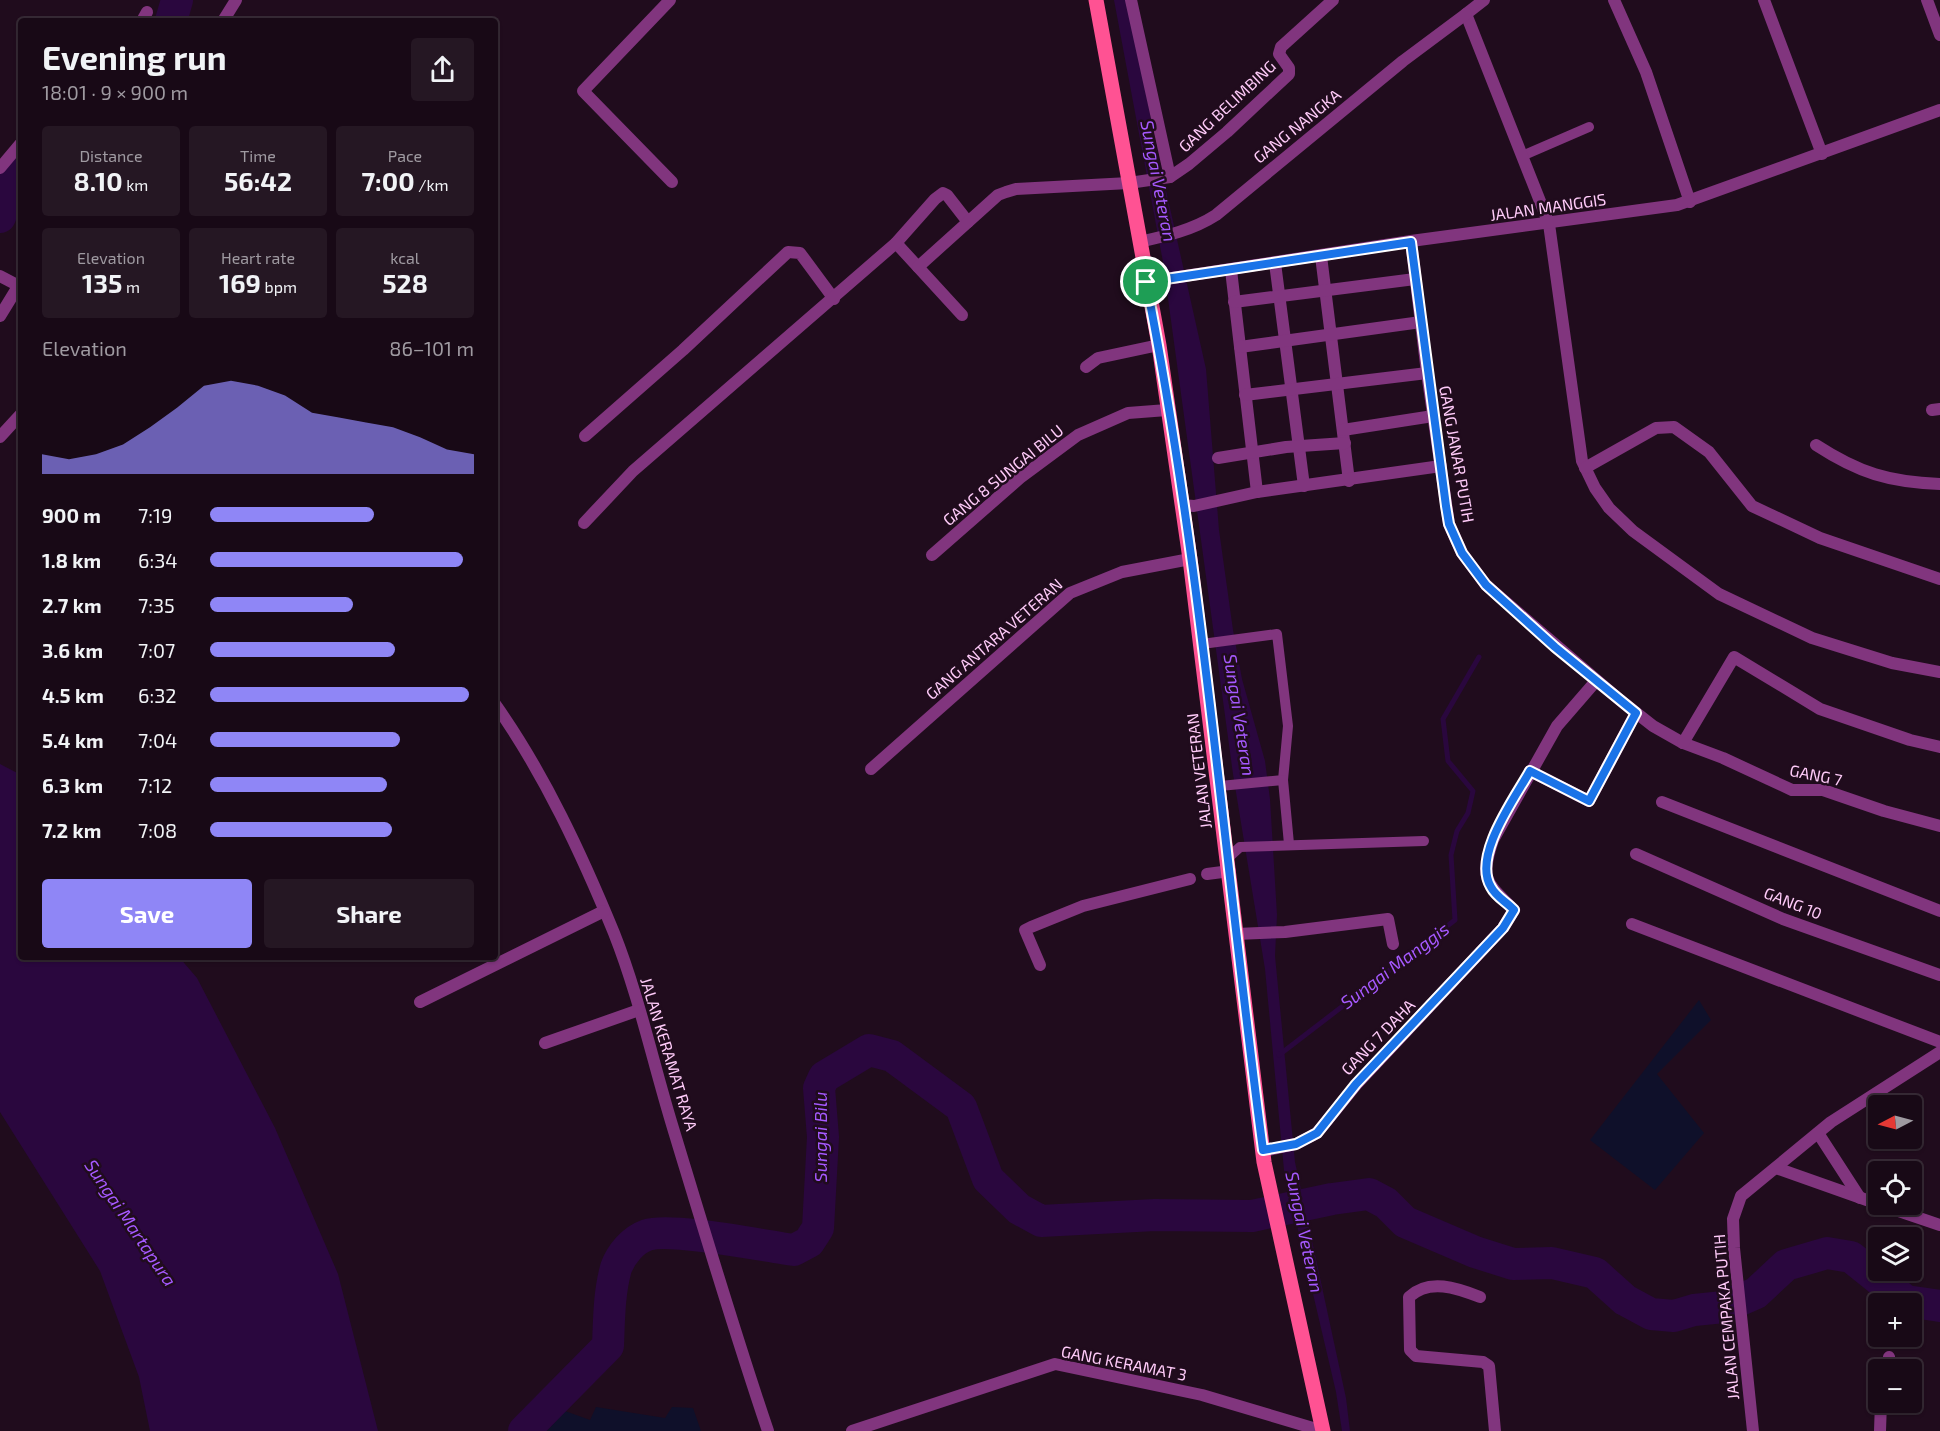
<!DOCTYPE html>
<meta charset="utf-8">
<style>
body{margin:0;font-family:"Exo 2",sans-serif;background:#251723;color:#f1f3f6;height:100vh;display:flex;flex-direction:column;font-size:22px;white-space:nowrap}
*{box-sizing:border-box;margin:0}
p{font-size:20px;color:#9f9aa1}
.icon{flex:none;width:33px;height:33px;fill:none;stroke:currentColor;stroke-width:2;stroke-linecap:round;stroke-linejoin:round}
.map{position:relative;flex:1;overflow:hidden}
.panel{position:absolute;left:18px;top:18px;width:480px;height:942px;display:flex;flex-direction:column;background:#180916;border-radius:6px;box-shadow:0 2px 4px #0004,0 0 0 2px #362a35}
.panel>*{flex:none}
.needle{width:39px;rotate:264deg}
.fabs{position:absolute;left:1868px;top:1095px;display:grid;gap:12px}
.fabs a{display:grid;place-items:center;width:54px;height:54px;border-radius:6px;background:#180916;box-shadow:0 2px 4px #0004,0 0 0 2px #362a35;font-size:30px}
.pin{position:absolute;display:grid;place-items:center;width:51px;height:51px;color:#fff;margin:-26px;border:3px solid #fff;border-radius:50%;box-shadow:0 2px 6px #0007}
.round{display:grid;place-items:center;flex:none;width:63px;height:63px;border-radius:6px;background:#251723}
.summary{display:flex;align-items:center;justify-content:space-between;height:102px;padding:0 24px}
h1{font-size:33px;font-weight:700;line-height:45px}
.metrics{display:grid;grid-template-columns:repeat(3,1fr);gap:9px;height:102px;padding:6px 24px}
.metrics div{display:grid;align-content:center;border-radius:6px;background:#251723;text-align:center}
.metrics b{font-size:26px;font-weight:700}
.metrics small{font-size:16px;font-weight:400}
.metrics p{font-size:16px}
.chart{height:168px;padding:12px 24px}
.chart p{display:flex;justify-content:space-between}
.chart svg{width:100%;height:108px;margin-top:6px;fill:#8f86f6;opacity:.7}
.primary-button{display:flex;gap:12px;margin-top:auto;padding:12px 24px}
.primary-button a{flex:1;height:69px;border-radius:6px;background:#8f86f6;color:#fff;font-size:24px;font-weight:700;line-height:69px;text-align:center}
.primary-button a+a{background:#251723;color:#f1f3f6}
ul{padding:0 24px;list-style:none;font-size:20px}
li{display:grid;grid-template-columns:96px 72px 1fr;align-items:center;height:45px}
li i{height:15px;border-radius:8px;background:#8f86f6}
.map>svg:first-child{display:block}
.green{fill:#0f102a}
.water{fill:#2a073e}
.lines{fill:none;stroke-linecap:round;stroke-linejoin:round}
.stream{stroke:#2a073e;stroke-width:5}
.river{stroke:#2a073e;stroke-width:32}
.service{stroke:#81357e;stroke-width:10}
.minor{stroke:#81357e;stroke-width:12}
.tertiary{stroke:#81357e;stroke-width:12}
.primary{stroke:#ff5293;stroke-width:15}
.route-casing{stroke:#fff;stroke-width:12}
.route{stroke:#1a73e8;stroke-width:8}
.labels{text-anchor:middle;stroke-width:5;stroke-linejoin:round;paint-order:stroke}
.street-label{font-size:16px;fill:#ffcbf9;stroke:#200c1d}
.water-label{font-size:18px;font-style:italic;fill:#a659ff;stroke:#200c1d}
</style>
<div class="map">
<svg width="1940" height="1431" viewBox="0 0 1940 1431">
<rect width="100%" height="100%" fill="#200c1d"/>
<g class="green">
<path d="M1699 1000 1711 1020 1657 1074 1704 1133 1655 1190 1590 1140Z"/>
<path d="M596 1407 665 1418 672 1407 693 1408 701 1431H547L565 1411 590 1420Z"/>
</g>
<g class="water">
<path d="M1114 0H1129L1155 141 1206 369 1219 530 1233 630 1242 679 1265 761 1270 799 1277 915 1275 956 1295 1162 1346 1398 1350 1431H1342L1336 1392 1284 1170 1265 969 1233 774 1163 262Z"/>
<path d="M0 764 21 775V957H179L197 978 275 1128 338 1274 378 1431H150L139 1377 100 1271 0 1112Z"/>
</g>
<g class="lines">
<path class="stream" d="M1279 1055 1455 920 1451 855 1457 831 1468 813 1473 791 1448 761 1443 719 1479 657"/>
<g class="river">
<path d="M171 21 177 0"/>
<path d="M0 217 13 182 21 169"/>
<path d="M524 1431 608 1346C609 1320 609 1293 616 1268 621 1254 633 1240 647 1235 671 1227 764 1246 794 1250L809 1242 818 1228 823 1137 819 1088 824 1077 869 1050 892 1056 961 1107 988 1179 1019 1209 1041 1221 1155 1215 1252 1216 1332 1199 1369 1194 1386 1203 1405 1222 1475 1252 1513 1264 1552 1263 1595 1273 1625 1300 1651 1314 1674 1316 1694 1310 1724 1307 1756 1293 1786 1265 1827 1253 1851 1257 1906 1301 1940 1306"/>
</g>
<g class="service">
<path d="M1522 156 1589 127"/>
<path d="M1202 644 1277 634 1288 726 1283 780 1220 786"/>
<path d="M1283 780 1289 844"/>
<path d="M1228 858 1240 847 1424 841"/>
</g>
<g class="minor">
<path d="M670 0 583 91 672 182"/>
<path d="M1131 0 1170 177"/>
<path d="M1484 0 1466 14 1549 224 1582 461 1595 488 1609 508 1633 531 1719 594 1812 638 1892 663 1940 672"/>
<path d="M1614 0 1646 72 1690 202"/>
<path d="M1764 0 1822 154"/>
<path d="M1927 0 1940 35"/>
<path d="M142 21 147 12"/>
<path d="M223 21 236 0"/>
<path d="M0 168 21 143"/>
<path d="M1411 241 1427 373 1449 524 1462 553 1486 585 1620 700 1653 726 1683 743 1723 758 1792 790H1823L1884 811 1940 826"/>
<path d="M1139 242C1166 236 1193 230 1216 215L1403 61 1466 14"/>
<path d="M1321 256 1349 481"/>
<path d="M1275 263 1304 486"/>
<path d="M918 267 896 243 935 199 943 193 947 195 968 222"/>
<path d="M1231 270 1257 492"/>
<path d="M0 276 21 287"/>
<path d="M1234 302 1415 279"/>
<path d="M962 315 918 267 998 195 1006 192 1016 189 1129 183 1170 177 1189 164 1227 132 1289 74V68L1279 54 1281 47 1333 0"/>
<path d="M0 316 19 285"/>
<path d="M1240 347 1421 322"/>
<path d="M1086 367 1098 358 1159 345"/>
<path d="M1245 395 1427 373"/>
<path d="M1932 410 1940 409"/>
<path d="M1343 430 1433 416"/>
<path d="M585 436 683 350 788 252 800 253 834 299"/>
<path d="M0 437 21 414"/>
<path d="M1816 445C1859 473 1889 482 1940 484"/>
<path d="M1218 458 1286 447 1345 443"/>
<path d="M1585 468 1656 428 1674 427 1709 452 1752 506 1820 538 1940 579"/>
<path d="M1182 505 1194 506 1257 492 1441 466"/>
<path d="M584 523 633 471 896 243"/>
<path d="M932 555 1020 478 1078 435 1128 413 1167 410"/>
<path d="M495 704C544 773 582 855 614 933 639 996 653 1063 673 1128 704 1230 734 1331 768 1431"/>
<path d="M1683 743 1734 657 1820 709 1910 740 1940 747"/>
<path d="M871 769 1070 593 1122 572 1190 559"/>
<path d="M1530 771 1589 801 1636 713"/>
<path d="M1662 802 1940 911"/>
<path d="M1636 854 1783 919 1940 975"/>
<path d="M1207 874 1230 871"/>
<path d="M1632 924 1940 1042"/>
<path d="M1236 934 1285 932 1388 919 1393 944"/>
<path d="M1040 965 1025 930 1031 927 1083 906 1190 879"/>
<path d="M420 1002 604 911"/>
<path d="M545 1043 639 1010"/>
<path d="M1818 1133 1860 1198"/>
<path d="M1263 1151 1296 1144 1317 1133 1356 1085 1503 928 1514 910C1487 882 1479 881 1493 840L1557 726 1596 681"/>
<path d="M1776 1168 1878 1204"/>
<path d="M1878 1204 1940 1225"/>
<path d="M1480 1297C1457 1288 1429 1278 1409 1297L1410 1350 1416 1356 1483 1362 1489 1366 1495 1431"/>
<path d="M1887 1370 1889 1357"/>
<path d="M852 1431 1055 1364 1202 1395 1323 1431"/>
<path d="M1753 1431 1734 1248 1733 1219 1741 1196 1831 1122 1940 1052"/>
<path d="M1880 1431 1881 1402"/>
</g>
<path class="tertiary" d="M1146 282 1411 241 1677 205 1940 110"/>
<path class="primary" d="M1096 0 1159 345 1190 559 1264 1162 1323 1431"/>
</g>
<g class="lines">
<g class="route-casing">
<path id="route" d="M1411 242 1446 506 1449 524 1462 553 1486 585 1555 647 1636 713 1589 801 1530 771C1515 798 1472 856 1491 887 1496 897 1507 902 1514 910L1503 928 1356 1084 1317 1133 1296 1144 1263 1150C1224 861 1203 569 1146 282Z"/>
</g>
<use href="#route" class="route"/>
</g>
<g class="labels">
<g class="street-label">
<text transform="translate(1227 106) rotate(-43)" y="6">GANG BELIMBING</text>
<text transform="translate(1297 126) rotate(-39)" y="6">GANG NANGKA</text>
<text transform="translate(1548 207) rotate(-8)" y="6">JALAN MANGGIS</text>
<text transform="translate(1457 454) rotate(80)" y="6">GANG JANAR PUTIH</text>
<text transform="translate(1003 475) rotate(-39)" y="6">GANG 8 SUNGAI BILU</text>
<text transform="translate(994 639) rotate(-41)" y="6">GANG ANTARA VETERAN</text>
<text transform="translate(1199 771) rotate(-97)" y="6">JALAN VETERAN</text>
<text transform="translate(1816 775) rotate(11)" y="6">GANG 7</text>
<text transform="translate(1793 903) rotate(22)" y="6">GANG 10</text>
<text transform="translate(1378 1037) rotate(-46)" y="6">GANG 7 DAHA</text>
<text transform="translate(669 1054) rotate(73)" y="6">JALAN KERAMAT RAYA</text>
<text transform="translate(1726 1317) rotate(-95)" y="6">JALAN CEMPAKA PUTIH</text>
<text transform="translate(1124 1363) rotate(11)" y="6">GANG KERAMAT 3</text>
</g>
<g class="water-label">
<text transform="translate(1158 181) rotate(79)" y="6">Sungai Veteran</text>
<text transform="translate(1239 715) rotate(81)" y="6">Sungai Veteran</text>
<text transform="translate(1395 966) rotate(-37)" y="6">Sungai Manggis</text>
<text transform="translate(821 1137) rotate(-90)" y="6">Sungai Bilu</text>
<text transform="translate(130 1223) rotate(56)" y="6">Sungai Martapura</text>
<text transform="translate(1304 1232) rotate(78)" y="6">Sungai Veteran</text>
</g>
</g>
</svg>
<div class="fabs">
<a><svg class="needle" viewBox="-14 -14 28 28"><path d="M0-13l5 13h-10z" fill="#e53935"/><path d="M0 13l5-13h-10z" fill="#9f9aa1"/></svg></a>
<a><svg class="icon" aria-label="locate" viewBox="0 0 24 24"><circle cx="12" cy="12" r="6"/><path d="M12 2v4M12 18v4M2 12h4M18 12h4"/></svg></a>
<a><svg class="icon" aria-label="layers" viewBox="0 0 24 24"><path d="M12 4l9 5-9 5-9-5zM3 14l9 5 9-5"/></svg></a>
<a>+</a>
<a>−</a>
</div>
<div class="pin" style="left:1146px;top:282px;background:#1e9e55"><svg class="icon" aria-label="arrive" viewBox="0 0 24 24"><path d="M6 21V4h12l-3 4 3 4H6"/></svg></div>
<section class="panel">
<div class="summary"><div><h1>Evening run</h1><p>18:01 · 9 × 900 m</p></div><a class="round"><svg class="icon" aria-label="share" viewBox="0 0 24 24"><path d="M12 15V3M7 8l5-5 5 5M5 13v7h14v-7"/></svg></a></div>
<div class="metrics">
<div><p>Distance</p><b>8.10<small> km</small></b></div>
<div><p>Time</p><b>56:42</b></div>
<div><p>Pace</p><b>7:00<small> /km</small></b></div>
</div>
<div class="metrics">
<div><p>Elevation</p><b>135<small> m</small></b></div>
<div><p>Heart rate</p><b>169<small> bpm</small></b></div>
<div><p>kcal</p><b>528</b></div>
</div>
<div class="chart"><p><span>Elevation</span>86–101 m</p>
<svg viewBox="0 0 160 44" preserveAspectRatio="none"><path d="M0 44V36L10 38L20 36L30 32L40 25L50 17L60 8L70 6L80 8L90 12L100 19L110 21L120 23L130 25L140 29L150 34L160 36V44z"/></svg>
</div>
<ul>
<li><b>900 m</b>7:19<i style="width:62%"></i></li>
<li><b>1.8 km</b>6:34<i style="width:96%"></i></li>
<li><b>2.7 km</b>7:35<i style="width:54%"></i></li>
<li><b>3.6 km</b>7:07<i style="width:70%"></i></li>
<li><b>4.5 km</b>6:32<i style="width:98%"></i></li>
<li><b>5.4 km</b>7:04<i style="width:72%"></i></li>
<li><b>6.3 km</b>7:12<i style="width:67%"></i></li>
<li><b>7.2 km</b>7:08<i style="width:69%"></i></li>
</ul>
<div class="primary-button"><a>Save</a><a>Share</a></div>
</section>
</div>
